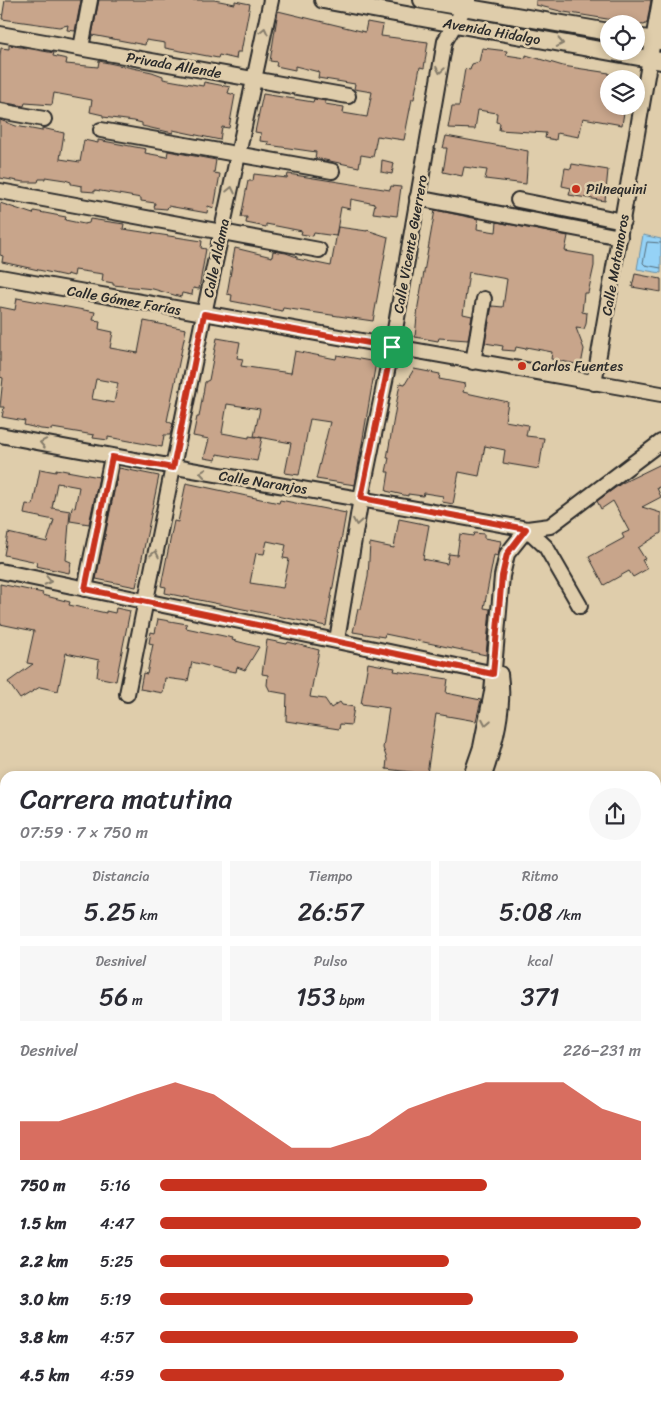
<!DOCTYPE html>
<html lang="es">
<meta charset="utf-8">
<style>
body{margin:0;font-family:Sriracha,sans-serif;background:#f7f7f7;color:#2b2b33;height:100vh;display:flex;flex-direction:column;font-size:19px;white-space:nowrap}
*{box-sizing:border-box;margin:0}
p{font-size:16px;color:#7c7c81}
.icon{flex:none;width:28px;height:28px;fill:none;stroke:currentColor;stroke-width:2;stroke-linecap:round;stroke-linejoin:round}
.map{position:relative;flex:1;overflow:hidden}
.drawer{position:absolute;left:0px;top:771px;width:661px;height:631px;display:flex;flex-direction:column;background:#fff;border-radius:15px 15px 0 0;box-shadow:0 2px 8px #0003}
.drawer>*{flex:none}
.buttons{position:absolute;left:600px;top:15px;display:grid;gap:10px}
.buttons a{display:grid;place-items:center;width:45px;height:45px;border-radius:50%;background:#fff;box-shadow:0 2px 8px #0003;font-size:25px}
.pin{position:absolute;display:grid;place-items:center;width:42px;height:42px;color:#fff;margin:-21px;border-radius:10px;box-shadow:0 2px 8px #0006}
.round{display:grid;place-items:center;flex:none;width:52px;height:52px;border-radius:26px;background:#f7f7f7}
.head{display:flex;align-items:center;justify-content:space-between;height:85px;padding:0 20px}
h1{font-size:28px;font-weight:600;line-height:38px}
.stats{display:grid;grid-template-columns:repeat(3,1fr);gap:8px;height:85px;padding:5px 20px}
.stats div{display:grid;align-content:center;border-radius:0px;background:#f7f7f7;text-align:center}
.stats b{font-size:25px;font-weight:600}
.stats small{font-size:14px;font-weight:400}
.stats p{font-size:14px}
.chart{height:140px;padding:10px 20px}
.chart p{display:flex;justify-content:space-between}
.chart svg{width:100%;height:90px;margin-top:5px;fill:#c8321e;opacity:.7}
ul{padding:0 20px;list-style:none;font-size:16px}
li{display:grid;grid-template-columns:80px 60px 1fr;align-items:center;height:38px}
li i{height:12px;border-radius:6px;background:#c8321e}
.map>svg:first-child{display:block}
.water{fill:#95d2f6;stroke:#6b8fa5}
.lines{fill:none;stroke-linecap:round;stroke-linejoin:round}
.shore{stroke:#556e7c;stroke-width:1}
.building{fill:#c8a58b;stroke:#2b2b2b;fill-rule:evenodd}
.minor-casing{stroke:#2b2b2b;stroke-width:18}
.major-casing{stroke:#2b2b2b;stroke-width:20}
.minor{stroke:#dfcdab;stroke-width:14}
.major{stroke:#dfcdab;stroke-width:16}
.oneway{stroke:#857c6b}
.route-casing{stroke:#fff;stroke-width:10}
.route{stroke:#c8321e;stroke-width:6}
.poi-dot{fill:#c8321e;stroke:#dfcdab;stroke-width:2}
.labels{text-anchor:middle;stroke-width:5;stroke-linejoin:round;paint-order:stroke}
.street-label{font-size:14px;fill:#2b2b2b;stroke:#dfcdab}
.poi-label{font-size:14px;fill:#2b2b2b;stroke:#dfcdab;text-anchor:start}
</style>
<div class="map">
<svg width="661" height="1402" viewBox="0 0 661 1402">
<rect width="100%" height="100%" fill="#dfcdab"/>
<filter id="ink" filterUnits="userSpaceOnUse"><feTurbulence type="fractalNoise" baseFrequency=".02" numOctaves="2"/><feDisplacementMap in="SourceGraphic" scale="10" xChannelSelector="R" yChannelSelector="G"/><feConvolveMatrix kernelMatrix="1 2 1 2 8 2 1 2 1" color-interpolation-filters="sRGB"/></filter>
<g filter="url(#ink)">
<path class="water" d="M643 235 661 239V273L637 269Z"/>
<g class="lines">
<path class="shore" d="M661 243 647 242 643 263 645 265 661 268"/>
</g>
<g class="building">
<path d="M5 0H81L75 31 67 30 68 25 59 27 2 19Z"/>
<path d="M99 0H214L235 4V1L250 4 241 52H237L236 59 219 55 218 58 165 48V43L146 40 145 45 92 35Z"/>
<path d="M536 0H651L647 23 644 25 564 12 536 5Z"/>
<path d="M278 11 365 32 367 22 383 25 381 36 428 42 424 68 420 67 414 99H412L404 140 377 136 373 157 361 155 359 167 315 158 316 152 268 145 269 142 260 141 261 133 255 132 263 94 313 102 314 99 325 101V104L344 107 343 113 367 117 372 92 354 89 355 84 318 78 319 72 295 66V70L276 66 277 62 270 61Z"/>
<path d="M9 45 54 53 53 56 67 59 66 64 98 67 99 61 152 72 163 76V79L191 84 203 86 204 82 230 87 228 93 235 95 229 128 222 127 220 140 173 130V133L142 126V123L134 121 103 117V115L90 112 92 100 54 93 52 105 25 103 24 106 0 102V55L1 48 9 49Z"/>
<path d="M482 48 507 51 506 55 526 58V55L563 66 609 73V106H625L622 125 583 118 579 137 557 133 556 140 545 138 546 133 499 130 500 123 496 122 497 113 478 110 475 129 448 128 452 106H459L465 69 470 70 472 64 479 62Z"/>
<path d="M0 120 16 126 42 131V128L64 133 60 159 80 162 84 140 98 143V140L146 149 145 153 167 157 168 151 216 160 214 173 220 174 214 208 208 206 207 213 168 206 167 209 154 208 155 203 141 201V198L95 190V192L82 191V186L71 184V182L65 180 45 177V179H39L38 182H24L0 178Z"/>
<path d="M446 136 528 151 526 184 485 179 487 170 464 167 462 176 443 172 447 148H443Z"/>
<path d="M382 160 394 163 392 174 381 172Z"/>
<path d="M572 164 608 170 605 201 569 195 571 188 562 186 565 168 571 169Z"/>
<path d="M254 174 287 178 288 174 390 190 391 186 401 187 397 216 373 213 375 204 351 199 350 209 341 207 336 236 314 233 313 236 301 234 302 231 266 224V227L246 223 247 217H241L248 181H253Z"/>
<path d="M0 203 33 214 34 211 66 217 65 220 84 224 89 223 90 219 124 224 123 229 202 241 201 248 206 249 199 289 193 288 192 295 182 293 181 297 153 289 113 285V283L102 281 103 274 75 270 74 276 67 274 66 276 2 262 3 256 0 255Z"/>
<path d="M435 210 478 219 477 229 496 232 497 222 568 236 565 251 594 256V266L588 293H584L582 312 587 313 586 324 584 329 576 328 584 349 581 365 551 359 552 352 526 347V349L516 347 515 351 502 350 503 346 485 343 492 306 503 307 507 279 469 272 463 314 472 316 468 340 439 338 438 341 415 337 418 306Z"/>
<path d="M338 227 367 231V230L388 237 373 321 283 308 282 311 231 301 232 295 227 294 235 248 272 257 273 251 286 253 297 257V259L331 266Z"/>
<path d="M635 274 661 279V292L632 287Z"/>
<path d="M17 298 95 312 93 320 100 321 99 329 113 332 110 348 138 353 144 321 186 329 167 421 173 424 170 435H164L162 447 108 437V440L93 438 94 435 52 428V430L41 429 24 425 25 421 2 417 4 407H0L3 378 0 377V307L15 310ZM96 379 118 383 114 403 92 399Z"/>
<path d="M217 338 240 342 237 358 243 359 241 366 261 369 291 373 295 351 336 359 337 355 376 362 355 485 316 479 330 422 310 419 299 475 285 473 291 443 254 436 260 409 227 404 222 433 249 438V436L262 438 257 461 217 454 216 460 204 458 209 439 193 436 197 417H199L205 382 209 380Z"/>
<path d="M414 369 440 374 439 379 465 384 463 392 471 394 508 402 505 421 528 425 526 436 544 438 539 469 503 463 505 450 485 446 479 476 459 472 453 504 442 502 443 496 424 493 423 496 408 494V496L386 491 389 472H386L389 458H387L400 383 405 384Z"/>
<path d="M661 464V486L657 488 661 497 642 507 661 513V533L638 548 645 559 642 560 647 569 633 577 629 571 604 585 589 557 624 538 622 534 629 531 613 501 601 509 597 501 622 483Z"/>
<path d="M119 468 159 476 136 587 96 579Z"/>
<path d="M40 469 56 472V469L99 477 89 524 70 521 72 507 75 508 79 487 57 483 52 508 70 511 66 560 71 562 69 573 36 566 37 562 4 555 8 533 47 542 54 520 24 514 26 504 33 505Z"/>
<path d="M186 483 279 503 280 500 346 513 326 626 165 593 166 587 161 586 174 521 178 522ZM267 541 286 545 283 558 289 559 283 588 250 583 256 553 264 554Z"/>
<path d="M399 519 429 525 423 559 447 564 449 554 457 555 460 534 473 536 474 533 484 534V538L501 541 498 556 494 555 484 608 490 609 486 655 385 634 384 637 353 632 358 609H361L368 577 370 543 394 548Z"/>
<path d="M0 584 43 593 42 595 70 602 69 605 106 613V611L115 613 116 608 130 611 116 681 97 677 99 660 66 653 58 691 40 687 20 699 8 682 33 664 27 663 34 631 0 624Z"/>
<path d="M158 619 187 624 186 628 233 638 232 640 259 647 245 670 237 667 236 672 224 670 192 662 188 681 165 678 163 693 140 689 143 673 147 674 153 644 149 643 151 632 155 633Z"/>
<path d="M267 640 287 644 288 642 319 650 310 697 325 699 331 708 340 702 342 705 354 707 351 725 340 724 339 729 286 721 287 694 270 691 267 685 268 675 262 674Z"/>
<path d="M368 663 395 668 394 671 448 679 446 693 481 700 476 721 436 714 427 774 386 769 387 759 383 748 389 708 361 704Z"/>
</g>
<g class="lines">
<g class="minor-casing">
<g id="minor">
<path d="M0 34 348 96"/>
<path d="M81 48 90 0"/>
<path d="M0 111 44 119"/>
<path d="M101 130 332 171"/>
<path d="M0 191 319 250"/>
<path d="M417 198 620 237"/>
<path d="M518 200 623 221"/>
<path d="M0 277 661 394"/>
<path d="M473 362 484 299"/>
<path d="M594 383 660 0"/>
<path d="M0 435C175 469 351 496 527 529L550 526 661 442"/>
<path d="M527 529 546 547 580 606"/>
<path d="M0 571 500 675"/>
<path d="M85 589 112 457"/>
<path d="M337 640 361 498 392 347 445 41 469 0"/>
<path d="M127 694 204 314 271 0"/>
<path d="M471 776 481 747 492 692 502 576 507 554 527 529"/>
<path d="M484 776C495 744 505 707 500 674"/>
<path d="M0 864 5 866"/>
<path d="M0 1074H5"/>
<path d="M656 1126 661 1090"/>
<path d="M656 1158 661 1168"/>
<path d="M656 1339 661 1340"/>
<path d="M0 1358 5 1361"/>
<path d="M59 1398 65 1402"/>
<path d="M143 1402 146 1398"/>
<path d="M258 1402 259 1398"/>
<path d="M270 1402V1398"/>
<path d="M401 1402 402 1398"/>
<path d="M548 1402 549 1398"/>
</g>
</g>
<g class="major-casing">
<g id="major">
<path d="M323 0 661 61"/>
<path d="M422 0 609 32"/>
<path d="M636 37 661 41"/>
</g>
</g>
<use href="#minor" class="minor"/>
<use href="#major" class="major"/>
</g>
<defs><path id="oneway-chevron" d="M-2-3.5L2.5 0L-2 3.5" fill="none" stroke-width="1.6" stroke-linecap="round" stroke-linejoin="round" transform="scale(1.25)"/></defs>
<g class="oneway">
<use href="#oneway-chevron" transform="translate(264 31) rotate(-77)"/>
<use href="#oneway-chevron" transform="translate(560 43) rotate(10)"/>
<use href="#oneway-chevron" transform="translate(440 70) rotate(100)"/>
<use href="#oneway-chevron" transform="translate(231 190) rotate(-78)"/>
<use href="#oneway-chevron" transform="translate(43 443) rotate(-169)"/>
<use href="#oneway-chevron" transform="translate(203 473) rotate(-171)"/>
<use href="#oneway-chevron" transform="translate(357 522) rotate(99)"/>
<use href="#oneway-chevron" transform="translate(155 554) rotate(-78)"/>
<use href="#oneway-chevron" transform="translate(48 581) rotate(12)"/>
<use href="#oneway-chevron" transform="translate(486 722) rotate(101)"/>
</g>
</g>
<g class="lines" filter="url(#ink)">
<g class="route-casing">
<path id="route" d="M204 314 392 347 361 498 526 529 507 554 502 576 493 674 85 589 112 457 173 468Z"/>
</g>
<use href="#route" class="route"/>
</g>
<g class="poi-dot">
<circle cx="576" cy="189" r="5"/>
<circle cx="522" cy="366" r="5"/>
</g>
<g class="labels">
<g class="street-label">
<text transform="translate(492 31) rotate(10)" y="5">Avenida Hidalgo</text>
<text transform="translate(174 65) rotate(10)" y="5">Privada Allende</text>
<text transform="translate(410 244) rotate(-80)" y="5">Calle Vicente Guerrero</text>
<text transform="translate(216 258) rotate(-78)" y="5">Calle Aldama</text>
<text transform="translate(615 265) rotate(-80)" y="5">Calle Matamoros</text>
<text transform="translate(124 300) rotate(10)" y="5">Calle Gómez Farías</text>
<text transform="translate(263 482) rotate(9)" y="5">Calle Naranjos</text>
</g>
<g class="poi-label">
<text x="586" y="194">Pilnequini</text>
<text x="532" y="371">Carlos Fuentes</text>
</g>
</g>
</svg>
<div class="buttons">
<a><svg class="icon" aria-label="locate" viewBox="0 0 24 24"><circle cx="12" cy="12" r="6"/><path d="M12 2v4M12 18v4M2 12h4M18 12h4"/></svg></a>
<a><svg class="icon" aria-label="layers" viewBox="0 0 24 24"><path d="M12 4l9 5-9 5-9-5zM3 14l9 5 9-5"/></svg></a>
</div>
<div class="pin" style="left:392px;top:347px;background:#1e9e55"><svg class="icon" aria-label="arrive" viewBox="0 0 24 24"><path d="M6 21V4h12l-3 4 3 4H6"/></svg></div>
<section class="drawer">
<div class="head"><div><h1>Carrera matutina</h1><p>07:59 · 7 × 750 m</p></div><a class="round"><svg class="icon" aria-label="share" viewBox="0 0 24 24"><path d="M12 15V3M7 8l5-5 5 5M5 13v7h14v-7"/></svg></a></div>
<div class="stats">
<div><p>Distancia</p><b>5.25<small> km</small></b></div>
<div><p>Tiempo</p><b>26:57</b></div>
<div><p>Ritmo</p><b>5:08<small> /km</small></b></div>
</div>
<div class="stats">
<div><p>Desnivel</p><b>56<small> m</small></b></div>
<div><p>Pulso</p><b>153<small> bpm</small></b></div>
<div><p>kcal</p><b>371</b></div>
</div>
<div class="chart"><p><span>Desnivel</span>226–231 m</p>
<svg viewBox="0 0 160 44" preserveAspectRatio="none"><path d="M0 44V25L10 25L20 19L30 12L40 6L50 12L60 25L70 38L80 38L90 32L100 19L110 12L120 6L130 6L140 6L150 19L160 25V44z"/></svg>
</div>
<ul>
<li><b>750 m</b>5:16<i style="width:68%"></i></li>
<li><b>1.5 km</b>4:47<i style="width:100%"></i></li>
<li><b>2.2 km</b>5:25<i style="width:60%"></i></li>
<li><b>3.0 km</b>5:19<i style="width:65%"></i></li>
<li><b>3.8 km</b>4:57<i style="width:87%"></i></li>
<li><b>4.5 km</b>4:59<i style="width:84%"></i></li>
</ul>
</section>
</div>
